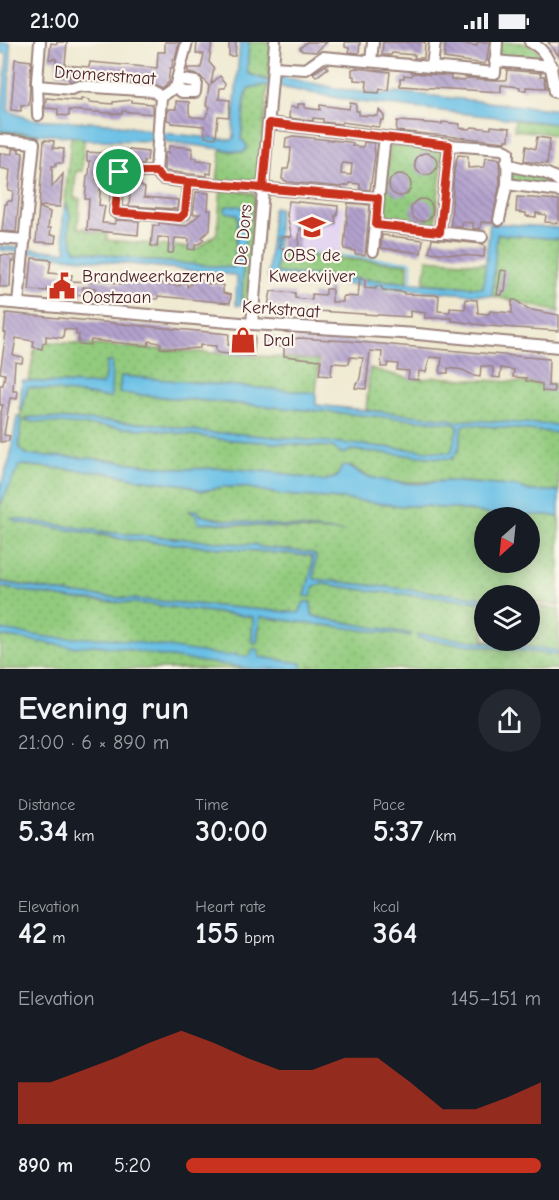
<!DOCTYPE html>
<meta charset="utf-8">
<style>
body{margin:0;font-family:"Comic Neue",sans-serif;background:#242831;color:#f1f3f6;height:100vh;display:flex;flex-direction:column;font-size:22px;white-space:nowrap}
*{box-sizing:border-box;margin:0}
p{font-size:20px;color:#9ea1a6}
.icon{flex:none;width:33px;height:33px;fill:none;stroke:currentColor;stroke-width:2;stroke-linecap:round;stroke-linejoin:round}
.map{position:relative;height:627px;overflow:hidden}
.side{display:flex;flex-direction:column;background:#171b24;flex:1}
.side>*{flex:none}
.needle{width:39px;rotate:207deg}
.buttons{position:absolute;left:474px;top:465px;display:grid;gap:12px}
.buttons a{display:grid;place-items:center;width:66px;height:66px;border-radius:50%;background:#171b24;box-shadow:0 3px 15px #0003;font-size:30px}
.pin{position:absolute;display:grid;place-items:center;width:51px;height:51px;color:#fff;margin:-26px;border:3px solid #fff;border-radius:50%;box-shadow:0 2px 6px #0007}
.round{display:grid;place-items:center;flex:none;width:63px;height:63px;border-radius:32px;background:#242831}
.head{display:flex;align-items:center;justify-content:space-between;height:102px;padding:0 18px}
h1{font-size:33px;font-weight:700;line-height:45px}
.figures{display:grid;grid-template-columns:repeat(3,1fr);gap:9px;height:102px;padding:6px 18px}
.figures div{display:grid;align-content:center}
.figures b{font-size:30px;font-weight:700}
.figures small{font-size:16px;font-weight:400}
.figures p{font-size:16px}
.chart{height:168px;padding:12px 18px}
.chart p{display:flex;justify-content:space-between}
.chart svg{width:100%;height:108px;margin-top:6px;fill:#c8321e;opacity:.7}
ul{padding:0 18px;list-style:none;font-size:20px}
li{display:grid;grid-template-columns:96px 72px 1fr;align-items:center;height:45px}
li i{height:15px;border-radius:8px;background:#c8321e}
.status{display:flex;justify-content:space-between;align-items:center;height:42px;padding:0 30px;background:#171b24;direction:ltr}
.status svg{height:16px;fill:currentColor}
.map>svg:first-child{display:block}
.built{fill:#e3d3f2}
.grass{fill:url(#grass-dots);stroke:#6e7554;stroke-width:1.5;fill-rule:evenodd}
.forest{fill:url(#forest-crowns);stroke:#60674c;stroke-width:1.5}
.water{fill:#68c0e6;stroke:#597088;stroke-width:1.5}
.lines{fill:none;stroke-linecap:round;stroke-linejoin:round}
.stream{stroke:#68c0e6;stroke-width:2}
.building{fill:url(#building-back-hatch);fill-rule:evenodd}
.minor-casing{stroke:#9c847e;stroke-width:14}
.minor{stroke:#fff;stroke-width:10}
.route-casing{stroke:#fff;stroke-width:12}
.route{stroke:#c8321e;stroke-width:8}
.labels{text-anchor:middle;stroke-width:4.5;stroke-linejoin:round;paint-order:stroke}
.street-label{font-size:18px;fill:#4a1f2b;stroke:#fbf7ec}
.poi-label{font-size:18px;fill:#4a1f2b;stroke:#fbf7ec;text-anchor:start}
</style>
<div class="status"><b>21:00</b><svg viewBox="0 0 49 12"><path d="M0 12V9h3v3zM5 12V6h3v6zM10 12V3h3v9zM15 12V0h3v12zM26 1h20v11H26zM47 4h2v5h-2z"/></svg></div>
<div class="map">
<svg width="559" height="627" viewBox="0 0 559 627">
<defs>
<pattern id="grass-dots" width="8" height="8" patternUnits="userSpaceOnUse" patternTransform="scale(1.5)"><rect width="8" height="8" fill="#92cb7e"/><path d="M2 2h.1M6 6h.1" fill="none" stroke="#7fae6d" stroke-width="1.8" stroke-linecap="round"/></pattern>
<pattern id="forest-crowns" width="20" height="18" patternUnits="userSpaceOnUse" patternTransform="scale(1.5)"><rect width="20" height="18" fill="#75af6d"/><path d="M2 6a3 3 0 1 1 6 0M12 15a3 3 0 1 1 6 0" fill="none" stroke="#628e5a"/></pattern>
<pattern id="building-back-hatch" width="6" height="6" patternUnits="userSpaceOnUse" patternTransform="scale(1.5)"><rect width="6" height="6" fill="#b3a2ce"/><path d="M-1 5l2 2M0 0l6 6M5-1l2 2" fill="none" stroke="#9483a7"/></pattern>
</defs>
<rect width="100%" height="100%" fill="#fbf7ec"/>
<filter id="ink" filterUnits="userSpaceOnUse"><feTurbulence type="fractalNoise" baseFrequency=".0167" numOctaves="2"/><feDisplacementMap in="SourceGraphic" scale="12" xChannelSelector="R" yChannelSelector="G"/><feConvolveMatrix kernelMatrix="1 2 1 2 8 2 1 2 1" color-interpolation-filters="sRGB"/></filter>
<filter id="wash" filterUnits="userSpaceOnUse"><feTurbulence type="fractalNoise" baseFrequency=".008" numOctaves="4" result="noise"/><feDisplacementMap in="SourceGraphic" scale="24" xChannelSelector="R" yChannelSelector="G"/><feGaussianBlur stdDeviation="1.35" result="paint"/><feColorMatrix in="noise" values="0 0 0 0 0 0 0 0 0 0 0 0 0 0 0 0 0 1.4 0 .05"/><feComposite in="paint" operator="in"/></filter>
<g filter="url(#wash)">
<rect width="100%" height="100%" fill="#efe9d0"/>
<path class="built" d="M284 158 345 164 340 212 280 206Z"/>
<g class="grass">
<path d="M249 0H271L269 38 249 32 247 27Z"/>
<path d="M500 0C523 0 532 0 547 19L498 14Z"/>
<path d="M264 43 268 44 258 137 256 141 217 139 221 108 241 110 246 102 241 98 245 56 249 46Z"/>
<path d="M515 78 559 82V95L545 91 514 88Z"/>
<path d="M71 94 79 95 84 98 82 129H76L74 156 80 157 78 186H85L86 189 107 192V198L151 202V205L157 206V203L199 206 217 191 221 147 253 151 255 156V165L247 261 241 260C244 238 240 191 249 173L226 170 236 172 238 176 234 226 153 219 75 208 69 190 70 172 65 159Z"/>
<path d="M390 103 443 109 435 183 388 178 385 153Z"/>
<path d="M512 129 534 132 559 142 556 145 511 141Z"/>
<path d="M497 192 559 197V270L492 254Z"/>
<path d="M276 211 408 222V240L276 231Z"/>
<path d="M427 217 486 222 484 246 424 241Z"/>
<path d="M36 299 319 318 316 351 121 334 119 351 452 381 458 384 452 411 230 391H211L154 382 31 375 25 378 158 388 219 397 332 405 343 412 351 408 452 417 459 407 462 385 466 382 559 391V449H530L520 445C495 444 470 439 445 439 411 439 381 447 351 424L332 437 323 439 273 430 221 426 183 427 88 416 28 413 19 407 20 374 28 345 111 356V320H107L104 339 102 343 29 339Z"/>
<path d="M370 326C391 332 415 341 436 335L559 343V383L465 378 458 380 449 377 366 368Z"/>
<path d="M19 423 110 431 138 437 187 443 201 449 223 445H244L283 453 342 457 403 464H430L437 466H451L501 474 547 473 559 475V563L530 560V554H484V556L313 537 316 514 313 511 260 505 255 502 252 503 114 491 11 476 121 497 312 514V526L305 554 314 544 324 542 371 549 484 560V598H530V564L559 567V609L417 593 419 596 428 598 559 613V627H346L310 624 309 627H0V545L73 557 146 562 253 575 252 600H257L260 575 411 594V592L320 576 312 573 311 560H304L299 571 73 552 0 539V464ZM190 469H194L204 474 241 480 327 489 201 480 195 472ZM484 476H530V520H484Z"/>
</g>
<path class="forest" d="M0 89 38 92V99L0 96Z"/>
<g class="water">
<path d="M0 0 10 1 11 12 8 69 29 77 108 81 164 91 231 98 234 96 233 84 240 0H249L247 28 249 32C261 37 271 42 283 35 310 40 373 57 397 50L559 68V82L360 60 285 46 276 42 275 45 264 43 249 46 245 56 241 97 247 103 246 108 243 110 163 99 84 98 79 95 0 89 7 12 0 10Z"/>
<path d="M65 159 70 172 69 189 75 208 153 219 234 226 238 176 236 172 225 170V167L227 164H239L250 169C242 199 244 231 241 263L237 264 236 263 237 236 234 233 0 208V204L64 210 67 207C61 191 63 175 65 159Z"/>
<path d="M273 166H279L276 231 483 246 490 181 559 186V197L497 192 492 254 268 236Z"/>
<path d="M107 320H112L111 356 28 345 22 369 20 368 22 339 101 343 104 339Z"/>
<path d="M121 334 316 351V363L449 377 458 380 465 378 559 383V391L466 382 462 385 459 407 452 417 351 408 343 412 332 405 219 397 158 388 25 379 31 375 154 382 211 391H230L451 411 458 384 452 381 119 351Z"/>
<path d="M17 374 21 376 19 407 28 413 88 416 183 427 221 426 273 430 323 439 337 435 342 424 346 423 365 434 391 440 417 442 446 439 520 445 530 449H559V475L547 473 502 474 451 466H437L430 464H403L342 457 283 453 244 445H223L201 449 187 443 138 437 110 431 22 423 19 424 0 464V445L10 417Z"/>
<path d="M198 468 200 473 217 477 343 490 207 480 199 482 195 472 188 469Z"/>
<path d="M11 476 114 491 252 503 255 502 260 505 313 511 316 514 314 537 484 556V560L371 549 324 542 314 544 311 555 305 554 312 526V514L121 497 111 494 17 480Z"/>
<path d="M0 540 73 552 299 571 304 560H311L312 573 320 576 411 592V594L260 575 257 601 252 600 253 575 146 562 73 557 0 545Z"/>
<path d="M0 588 54 596H108L226 614 236 612 237 614H250L253 607H258L259 615 302 621V627H254L155 613 121 606 94 603 73 605 0 594Z"/>
<path d="M417 592 559 609V613L428 598 419 596Z"/>
</g>
<g class="lines">
<path class="stream" d="M275 208 411 220V243"/>
</g>
<g id="blocks">
<g class="building">
<path d="M57 0H67L65 23 89 25 90 20 157 26 158 10H165V0H179L175 17H173L172 26H170L168 40 161 46 150 40 95 35H86L85 37 69 39 70 33 57 31 56 17H49L51 1 57 2Z"/>
<path d="M197 0H212L209 20 214 26 211 42 220 34 226 41 225 46H220L219 57 230 58 229 75 218 74 216 96 205 95 204 84 171 81V79L167 78 168 67H176V59L189 60V70L190 74 194 75 205 76 210 65 206 64 209 44 200 34 188 31V26H201L204 12H196Z"/>
<path d="M229 0H236L235 14H229Z"/>
<path d="M307 0H327L316 10 302 9 300 6Z"/>
<path d="M345 0H360L359 11 349 10V6L345 5Z"/>
<path d="M383 0H425L424 16H414L415 13 392 11 391 13H382Z"/>
<path d="M446 0 477 4V0H489L487 19H485V22L444 16Z"/>
<path d="M548 0H559V14Z"/>
<path d="M15 17 31 19 29 63H21V69L11 68Z"/>
<path d="M326 23 328 26 316 35 313 31Z"/>
<path d="M356 26 390 30 388 48 380 47 379 51 366 50 367 39 355 38V34H352V27Z"/>
<path d="M507 28 541 31V34H545L546 46 526 45V48H520V45L501 43V50L400 44V36H404V33L412 34 413 31 451 34V37L464 38 467 36 494 38H506Z"/>
<path d="M46 56 81 59V57H85L89 58V60L113 62V60L132 58V60L152 62V72L122 69V72L69 68V74L58 73V67L45 66Z"/>
<path d="M350 61 356 62V69H359V73L378 74 379 68 384 74V78H381L380 83 378 85 342 80V82L323 80V77L313 76V79L289 76 290 65 298 66V62H305V66L320 68V63L349 67Z"/>
<path d="M397 79 442 82V80L460 82 459 86 470 87 472 85 491 87V84L510 86 509 98H506V100L396 89Z"/>
<path d="M293 94 350 100 353 101 352 104 363 105 364 100 374 101 375 113 370 148 360 147V142L349 141V143L340 145 288 140 282 137 283 127H288L290 118 291 106H285L286 96ZM342 121 352 122 351 133 341 132Z"/>
<path d="M537 95 550 97 547 122 524 119 526 104 535 107Z"/>
<path d="M44 98 54 99 53 106 64 107 63 121H56V124H52V145L63 132 60 165 39 164Z"/>
<path d="M169 104 192 106V116H197V119L212 120 211 132 207 131V134L165 129 164 127 165 111H168Z"/>
<path d="M12 107H19V110L23 111 16 190 2 189 5 162H7V159H12L13 149 8 148 10 128 0 126V111L12 112Z"/>
<path d="M121 107 148 110 147 119H144V123L117 122 113 126 97 125 96 138 101 139 99 163 105 164 102 181 115 182V178L139 179 138 193 87 188 89 157H85L87 134 89 132 90 119H87V110L120 112Z"/>
<circle cx="426" cy="122" r="11"/>
<path d="M458 113 468 114V126L484 125 485 116 499 117 500 141 492 181 481 180 480 187 473 186V181L462 180V185L451 184V182L454 128Z"/>
<circle cx="400" cy="143" r="11"/>
<path d="M131 138 141 139V144L145 146 144 155 178 158 177 167 129 164Z"/>
<path d="M196 150 209 151 208 168H211L210 188 202 195 204 198 199 202H195V208L188 207 189 197 175 196 173 211H168L169 196 158 195 157 205 151 204 153 183 159 184V181L186 184 200 172H193Z"/>
<path d="M517 155 559 158V181L545 180 546 173 536 171V175L526 174V171L516 170Z"/>
<circle cx="422" cy="168" r="11"/>
<path d="M289 159 338 164 337 174H335L336 181 300 187 298 208 280 206 281 194 292 195 287 173Z"/>
<path d="M348 161 370 163 365 213 355 212V209L344 207Z"/>
<path d="M39 165 50 170 48 186H51L50 193H56L55 201 36 200Z"/>
<path d="M382 193 423 198 421 211 381 206Z"/>
<path d="M432 197 483 202 485 204 484 215 429 210Z"/>
<path d="M1 213 14 214V219H11L10 245H0Z"/>
<path d="M32 216 51 218 49 231 72 233 71 239 91 240V236L122 242 123 234 136 235V238L149 240 150 235H156V241L180 244V241H187V245L196 238 208 239V242L223 243V251L231 253 230 261 158 254V257L94 254 95 246 83 245 82 253 75 252V249L48 246 47 249 29 248Z"/>
<path d="M501 228 507 229 505 249H503L502 253H497Z"/>
<path d="M360 236 365 237V246L376 247V244H381L383 248 404 250V252L439 253 438 269 450 270V266L465 267 466 257 477 258 478 271 489 272 490 269 512 271V258H516L527 267 559 273V289L488 284 455 279H452V276H425V271L410 269V275L317 269 268 264 271 249 295 251V256L312 258V252L324 253 326 252V247H332V260H343V254L358 255Z"/>
<path d="M6 271 229 292 228 303 239 304V293L255 294 254 314 219 311 216 309V304L200 303V306L186 307 160 306 161 301 149 299 148 304 91 298 90 303 78 302 79 293H76V288L64 287 63 296 46 294V301H43L42 307 33 305 34 299 16 296 13 313 23 315 22 321 15 320 13 349H18L17 357 10 356 4 393 10 394 8 399 0 400V373L3 363H0V343H3L5 332 0 331 6 291 4 290Z"/>
<path d="M265 295 288 298 299 296 348 299 549 317 548 344H554V350L542 349V342L526 339V336L513 335 514 328 501 326 500 336 493 335V325L481 324 480 335 474 334 463 328 448 326V331H440L442 316 430 315 426 330 419 329 418 338 408 337 409 329 397 328 398 322 388 321 387 325H381L382 310 370 309 366 347 355 346 356 341H358L360 336 363 316 350 315 349 322 332 321 331 334 319 333 321 318 284 314V305L265 304Z"/>
</g>
</g>
</g>
<g filter="url(#ink)">
<use href="#blocks" fill-opacity="0" stroke="#9c847e" stroke-width="1.5"/>
<g class="lines">
<g class="minor-casing">
<g id="minor">
<path d="M530 0C551 10 552 29 555 50"/>
<path d="M371 19 373 0"/>
<path d="M495 19 552 24"/>
<path d="M432 24 435 0"/>
<path d="M273 25 306 27 323 15 495 31 497 0"/>
<path d="M38 44 71 47 80 44 153 49 161 55 175 45 187 0"/>
<path d="M175 45 182 50H195L196 40 178 37"/>
<path d="M38 73 37 39 40 0"/>
<path d="M269 81 449 103 502 107 508 110 507 142 499 178"/>
<path d="M0 98 34 101 18 261"/>
<path d="M506 121C523 130 545 126 559 139"/>
<path d="M156 130 161 55"/>
<path d="M188 140 185 172 180 175 115 170 119 130H156L163 137 188 140 378 156"/>
<path d="M507 142 559 149"/>
<path d="M376 183 482 195"/>
<path d="M440 190 449 103"/>
<path d="M0 196 25 198"/>
<path d="M373 209 384 103 387 96"/>
<path d="M0 260 252 282 417 292 559 305"/>
<path d="M252 282 275 0"/>
</g>
</g>
<use href="#minor" class="minor"/>
</g>
</g>
<g class="lines" filter="url(#ink)">
<g class="route-casing">
<path id="route" d="M119 130H156L163 137 188 140 378 156 376 183 440 190 449 103 269 81 263 146 188 140 185 171 180 176 115 170 119 130"/>
</g>
<use href="#route" class="route"/>
</g>
<defs>
<g id="school-bare" transform="scale(2.07)"><path d="M0-5L7-2L0 1L-7-2ZM-4 1L0 2.5L4 1V4Q0 6-4 4Z" fill="#c8321e" stroke="#fbf7ec" stroke-width="2.5" paint-order="stroke"/></g>
<g id="civic-bare" transform="scale(2.07)"><path d="M-.6-6.5H3V-4.5H.6V-3L4-1V1h2V6H-6V1h2V-1L-.6-3ZM-1.2 2.5V6h2.4V2.5Z" fill="#c8321e" stroke="#fbf7ec" stroke-width="2.5" paint-order="stroke"/></g>
<g id="shop-bare" transform="scale(2.07)"><path d="M-5-2.5h2.3a2.7 3.5 0 0 1 5.4 0H5L5.5 6h-11ZM-1.5-2.5h3a1.5 2.3 0 0 0-3 0Z" fill="#c8321e" stroke="#fbf7ec" stroke-width="2.5" paint-order="stroke"/></g>
</defs>
<g fill-rule="evenodd">
<use href="#school-bare" x="312" y="185"/>
<use href="#civic-bare" x="62" y="244"/>
<use href="#shop-bare" x="243" y="298"/>
</g>
<g class="labels">
<g class="street-label">
<text transform="translate(105 33) rotate(4)" y="6">Dromerstraat</text>
<text transform="translate(243 193) rotate(-85)" y="6">De Dors</text>
<text transform="translate(281 267) rotate(4)" y="6">Kerkstraat</text>
</g>
<g class="poi-label">
<text x="312" y="219" text-anchor="middle">OBS de<tspan x="312" dy="21">Kweekvijver</tspan></text>
<text x="82" y="240">Brandweerkazerne<tspan x="82" dy="21">Oostzaan</tspan></text>
<text x="263" y="304">Dral</text>
</g>
</g>
</svg>
<div class="buttons">
<a><svg class="needle" viewBox="-14 -14 28 28"><path d="M0-13l5 13h-10z" fill="#e53935"/><path d="M0 13l5-13h-10z" fill="#9ea1a6"/></svg></a>
<a><svg class="icon" aria-label="layers" viewBox="0 0 24 24"><path d="M12 4l9 5-9 5-9-5zM3 14l9 5 9-5"/></svg></a>
</div>
<div class="pin" style="left:119px;top:130px;background:#1e9e55"><svg class="icon" aria-label="arrive" viewBox="0 0 24 24"><path d="M6 21V4h12l-3 4 3 4H6"/></svg></div>
</div>
<section class="side">
<div class="head"><div><h1>Evening run</h1><p>21:00 · 6 × 890 m</p></div><a class="round"><svg class="icon" aria-label="share" viewBox="0 0 24 24"><path d="M12 15V3M7 8l5-5 5 5M5 13v7h14v-7"/></svg></a></div>
<div class="figures">
<div><p>Distance</p><b>5.34<small> km</small></b></div>
<div><p>Time</p><b>30:00</b></div>
<div><p>Pace</p><b>5:37<small> /km</small></b></div>
</div>
<div class="figures">
<div><p>Elevation</p><b>42<small> m</small></b></div>
<div><p>Heart rate</p><b>155<small> bpm</small></b></div>
<div><p>kcal</p><b>364</b></div>
</div>
<div class="chart"><p><span>Elevation</span>145–151 m</p>
<svg viewBox="0 0 160 44" preserveAspectRatio="none"><path d="M0 44V27L10 27L20 22L30 17L40 11L50 6L60 11L70 17L80 22L90 22L100 17L110 17L120 27L130 38L140 38L150 33L160 27V44z"/></svg>
</div>
<ul>
<li><b>890 m</b>5:20<i style="width:100%"></i></li>
</ul>
</section>
